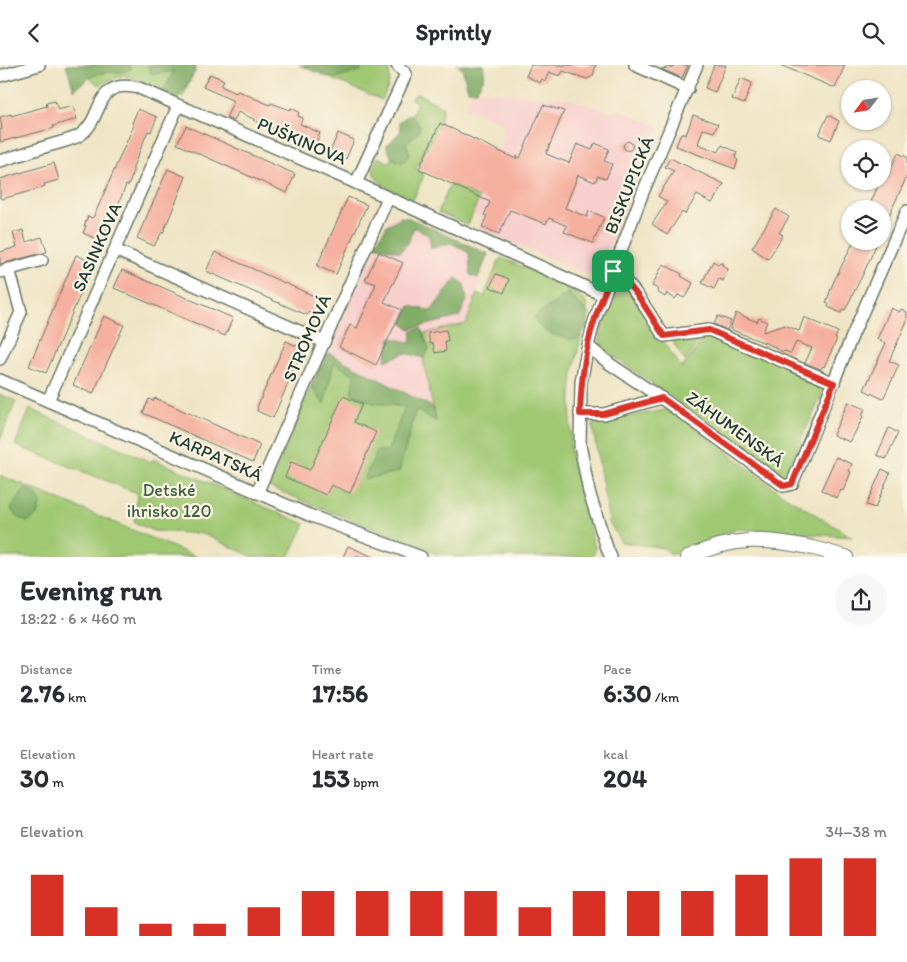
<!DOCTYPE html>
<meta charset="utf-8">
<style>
body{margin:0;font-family:Itim,sans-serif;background:#f7f7f7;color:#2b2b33;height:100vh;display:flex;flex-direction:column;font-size:19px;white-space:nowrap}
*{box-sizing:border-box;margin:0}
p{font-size:16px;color:#7c7c81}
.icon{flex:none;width:28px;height:28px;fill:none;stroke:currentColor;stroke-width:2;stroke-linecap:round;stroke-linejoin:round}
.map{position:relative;height:492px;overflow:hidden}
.drawer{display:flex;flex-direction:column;background:#fff;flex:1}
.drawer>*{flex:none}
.needle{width:32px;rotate:239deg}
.tools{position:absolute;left:841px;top:15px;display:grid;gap:10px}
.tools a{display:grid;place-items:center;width:50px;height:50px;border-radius:50%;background:#fff;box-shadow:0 1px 4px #0004;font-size:25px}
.pin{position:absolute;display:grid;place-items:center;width:42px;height:42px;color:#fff;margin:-21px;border-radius:10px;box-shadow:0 2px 8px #0006}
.round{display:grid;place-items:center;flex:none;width:52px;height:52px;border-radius:26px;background:#f7f7f7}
.head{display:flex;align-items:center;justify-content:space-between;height:85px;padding:0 20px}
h1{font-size:28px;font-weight:700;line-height:38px}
.figures{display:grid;grid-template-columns:repeat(3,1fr);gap:8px;height:85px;padding:5px 20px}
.figures div{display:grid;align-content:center}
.figures b{font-size:25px;font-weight:700}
.figures small{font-size:14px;font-weight:400}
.figures p{font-size:14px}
.chart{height:140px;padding:10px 20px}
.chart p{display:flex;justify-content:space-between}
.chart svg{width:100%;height:90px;margin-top:5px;stroke:#d93025;stroke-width:6}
header{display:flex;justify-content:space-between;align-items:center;height:65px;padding:0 20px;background:#fff;font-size:22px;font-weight:700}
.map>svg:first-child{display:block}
.built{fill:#f7d0cd}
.green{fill:#a0c873;stroke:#608254}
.forest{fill:#80ac65;stroke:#50744c}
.building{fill:#f5af9f}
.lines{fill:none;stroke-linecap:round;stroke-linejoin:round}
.minor-casing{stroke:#677766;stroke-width:14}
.major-casing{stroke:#677766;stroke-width:16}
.minor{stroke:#fff;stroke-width:11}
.major{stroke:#fff;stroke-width:14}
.route-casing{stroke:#fff;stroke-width:10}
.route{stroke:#d93025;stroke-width:6}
.labels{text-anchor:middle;stroke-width:4.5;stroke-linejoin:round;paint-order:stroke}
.street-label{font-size:18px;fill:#1f3d34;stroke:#fcf5e5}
.park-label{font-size:18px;fill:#3f6044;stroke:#fcf5e5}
</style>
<header><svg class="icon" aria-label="back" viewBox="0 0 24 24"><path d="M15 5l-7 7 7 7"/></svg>Sprintly<svg class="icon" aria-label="search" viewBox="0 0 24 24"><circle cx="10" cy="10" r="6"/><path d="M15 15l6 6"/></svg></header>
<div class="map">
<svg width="907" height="492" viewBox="0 0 907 492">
<rect width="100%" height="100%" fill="#fcf5e5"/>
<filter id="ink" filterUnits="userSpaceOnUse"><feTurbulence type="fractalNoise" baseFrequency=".02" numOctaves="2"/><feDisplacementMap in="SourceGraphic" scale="10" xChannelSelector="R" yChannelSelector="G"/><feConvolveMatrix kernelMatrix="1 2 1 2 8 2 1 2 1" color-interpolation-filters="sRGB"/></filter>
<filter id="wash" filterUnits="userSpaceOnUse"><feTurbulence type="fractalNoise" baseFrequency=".0096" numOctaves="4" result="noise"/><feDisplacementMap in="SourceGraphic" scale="20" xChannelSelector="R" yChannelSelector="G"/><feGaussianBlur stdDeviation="1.12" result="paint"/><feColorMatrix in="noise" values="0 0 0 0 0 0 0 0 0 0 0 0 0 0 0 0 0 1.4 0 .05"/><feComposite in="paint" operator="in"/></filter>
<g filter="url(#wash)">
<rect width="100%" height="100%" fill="#eee4c4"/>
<g class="built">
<path d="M472 25 568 34 614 47 618 44 659 62 599 208 587 209 478 164 482 153 472 149 500 86 502 75V58L465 42Z"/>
<path d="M398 150 410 153 489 188 466 259 418 270 422 294 434 343 328 288 386 158 389 154Z"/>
</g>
<g class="green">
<path d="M72 0H197L183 32 175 34 124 10 99 20Z"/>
<path d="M299 0H387C393 14 388 22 382 35Z"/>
<path d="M418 29 443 42 439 59 416 104 424 110 413 135C401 129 372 120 373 103 374 100 376 95 378 92L389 98 417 38 411 34 414 30Z"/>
<path d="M450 119 479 133 468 160 438 147Z"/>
<path d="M501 193C520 201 581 224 588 241L573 308 571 331 570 385 583 443 595 483 593 492H455L448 489H437L269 422 311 321 328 288 433 343 418 270 466 259 477 229 484 232 499 195Z"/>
<path d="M619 213 682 303 707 269 827 319 784 412 606 286 600 277 601 267Z"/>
<path d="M704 268 685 296 671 274Z"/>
<path d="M0 329 16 336 0 375Z"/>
<path d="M30 344 151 397 153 394 305 459 289 492H253L203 469 153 466 134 457 137 428 15 380Z"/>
<path d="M671 344 782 429 852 472 737 464 671 490 664 483 621 477 609 457 593 364V360L596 357Z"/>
<path d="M0 410 197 492H0Z"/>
</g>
<g class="forest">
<path d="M66 0H128L131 4C119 10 116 6 104 8 91 9 83 18 74 25Z"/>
<path d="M148 0H194L195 7 179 31 162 29 174 6 151 9Z"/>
<path d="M303 0H359L361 6 334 13Z"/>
<path d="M456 0H483L485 11 476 26 468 25 462 3Z"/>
<path d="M410 49 420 60 418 68 406 78 410 89 402 98 392 93 386 81 401 66 399 57Z"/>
<path d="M401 152 409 153 488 189 478 213 470 210 469 188 451 178 431 183 429 171 414 162 408 178 400 187 375 180 387 160Z"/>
<path d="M456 213 464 219 467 235 459 252 410 264 402 258 410 241 431 246Z"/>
<path d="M568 228 589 249 587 263 576 275C559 271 541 270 534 252Z"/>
<path d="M421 263 429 284 424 293 405 288 385 296 390 272 411 278 412 266Z"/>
<path d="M328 288 434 343 436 356 416 345 399 407 364 414 377 386 388 385 405 342 374 338 351 328 355 310 334 298 324 339 311 321Z"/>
<path d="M25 424 34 427 41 437 37 450 27 457 17 452 11 444Z"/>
</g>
<g id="blocks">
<g class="building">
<path d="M531 0H596L593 11 587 14 563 6 560 11 549 7 545 16 542 14 540 18 526 11Z"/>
<path d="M674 0H688L682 13 661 4 673 2Z"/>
<path d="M714 0H726L715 27 705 23Z"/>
<path d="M780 0H845L835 23Z"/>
<path d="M210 9 224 15 221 21 236 28 238 26 270 40 271 38 290 45 291 43 299 47 298 51 303 53 300 59 320 68 314 83 303 78 305 73 288 65 286 69 253 55 254 54 238 47 234 56 226 53 234 36 203 22Z"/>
<path d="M741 13 752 18 744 39 732 34Z"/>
<path d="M55 36 58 45 73 41 77 54 53 61 54 63 0 77V65L2 64 0 52 11 49V51L47 41 46 38Z"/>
<path d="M543 40 564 46 546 89 569 98 577 79 592 85 595 78 609 84 604 96 612 99 606 114 598 111 595 117 578 110 565 143 587 152 589 146 604 152 593 178 564 167 567 161 549 153 546 159 510 145 499 169 482 162 487 151 484 150 490 137 419 104 440 58 516 94 517 91 520 93Z"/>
<path d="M138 44 157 52 151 67 148 66 133 102V109L128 121 126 120 106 170 104 169 101 176 83 168 86 161H84L88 151 92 153 94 151 134 60 132 58Z"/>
<path d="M693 50 718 59 714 67 703 64 698 79 719 87 722 80 737 87 735 93 738 95 735 104 676 81 681 68 686 70Z"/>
<path d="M828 50 839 56 831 75 819 70Z"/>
<path d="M186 61 295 109 287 128 177 79Z"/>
<path d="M338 68 354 75 346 94 341 92 340 94 329 89Z"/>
<circle cx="628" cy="81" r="4.5"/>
<path d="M898 88 907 92V111L882 166V144H868L880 116H882L883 110 887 112Z"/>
<path d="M670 93 724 119 712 138 697 130 685 149 682 147 667 170 652 159 667 137 658 131 674 106 665 102Z"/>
<path d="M54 98 59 115 44 119 45 121 38 124 2 134 0 133V114Z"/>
<path d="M168 104 186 112 163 168 162 167 154 181 137 173Z"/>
<path d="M348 132 367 140 336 209 317 201Z"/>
<path d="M776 144 789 152 779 168 783 170 768 194 752 183Z"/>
<path d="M23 165 26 177 42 172 47 187 0 199V187L17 182 13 168Z"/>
<path d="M854 176H878L864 207 845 245 843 244 841 248 828 242 829 239 826 238 833 218Z"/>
<path d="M215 187 325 236 317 251 309 247 307 250 288 242 206 206Z"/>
<path d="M379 187 403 198 384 237 402 245 376 300 339 282 350 260 357 263 376 219 365 215Z"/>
<path d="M76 190 94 198 46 308 29 301Z"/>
<path d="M713 196 718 199 722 198 723 201 728 204 723 216 719 214 714 224 702 218Z"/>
<path d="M663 199 682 209 681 211 693 218 689 227 684 233 678 230 675 234 667 228 665 232 657 227 658 224 652 221Z"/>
<path d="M122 205 233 253 225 271 114 223Z"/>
<path d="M496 209 509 214 504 228 490 222Z"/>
<path d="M891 243 899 247 901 244 907 247V256L889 296 899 300 883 334 864 325 886 278 877 274Z"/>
<path d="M736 248 757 257 759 253 767 257 763 267 785 260 799 266 804 252 838 267 835 273 837 274 824 302 823 301 821 304 805 298 812 283 796 277 791 288 784 286 783 287 775 283V282L730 264Z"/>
<path d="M104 251 124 260 93 329 73 320Z"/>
<path d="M718 251 731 256 727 265 714 259Z"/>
<path d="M446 265 448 276H445L446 286 435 288 433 278 430 279 428 268Z"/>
<path d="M286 276 303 284 273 353 257 346 258 343 257 342Z"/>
<path d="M343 331 362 339 354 357 376 367 350 428 331 420 326 430 285 412 291 397 310 405Z"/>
<path d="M155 333 260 380 253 397 143 348 149 334 153 336Z"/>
<path d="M848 337 865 344 862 351 863 352 850 377 833 370Z"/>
<path d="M889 363 898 368 886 394 877 390Z"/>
<path d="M836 392 852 399 849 406 851 407 843 426 841 425 837 433 821 425Z"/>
<path d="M882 404 890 408 875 443 866 440Z"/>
<path d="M348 481 373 492H343Z"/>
</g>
</g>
</g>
<g filter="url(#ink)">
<use href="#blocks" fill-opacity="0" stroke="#677766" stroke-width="1"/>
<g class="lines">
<g class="minor-casing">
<g id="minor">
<path d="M635 0 688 24"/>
<path d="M0 11 39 0"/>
<path d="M0 96C17 91 34 85 51 80 61 77 72 75 80 70 105 53 93 12 139 23L356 118 603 230"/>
<path d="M356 118 406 9 397 0"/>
<path d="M115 185 324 277"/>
<path d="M613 206C634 219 650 251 664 271L709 265 834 318"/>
<path d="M0 207 42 195"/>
<path d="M588 281 610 299 661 333 784 421 792 419 853 269 907 146"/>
<path d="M0 294 21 247 9 204"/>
<path d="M0 315 309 450 421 492"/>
<path d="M48 336 178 41"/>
<path d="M580 349H604L661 333"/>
<path d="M257 428 388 133"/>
<path d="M611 492 608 486 589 427 580 380 581 317 588 281 594 257 643 127 697 0"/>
</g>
</g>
<g class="major-casing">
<path id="major" d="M688 492C733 472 765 472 813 483 824 485 835 490 846 492"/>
</g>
<use href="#minor" class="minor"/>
<use href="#major" class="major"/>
</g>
</g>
<g class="lines" filter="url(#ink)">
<g class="route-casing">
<path id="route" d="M613 206C634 219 650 251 664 271L709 265 834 318 792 419 784 421 662 333 604 349H580C581 318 584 287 594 257 599 239 607 222 613 206Z"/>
</g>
<use href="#route" class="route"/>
</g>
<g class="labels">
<g class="street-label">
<text transform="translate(302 76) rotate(23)" y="6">PUŠKINOVA</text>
<text transform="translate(629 120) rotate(-68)" y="6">BISKUPICKÁ</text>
<text transform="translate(97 182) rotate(-66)" y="6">SASINKOVA</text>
<text transform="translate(307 273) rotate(-66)" y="6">STROMOVÁ</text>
<text transform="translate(735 364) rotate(36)" y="6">ZÁHUMENSKÁ</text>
<text transform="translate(216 391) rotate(24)" y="6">KARPATSKÁ</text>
</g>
<g class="park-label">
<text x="169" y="431">Detské<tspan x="169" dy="21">ihrisko 120</tspan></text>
</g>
</g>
</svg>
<div class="tools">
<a><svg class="needle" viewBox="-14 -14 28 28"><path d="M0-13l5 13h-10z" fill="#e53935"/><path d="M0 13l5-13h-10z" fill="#7c7c81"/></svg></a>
<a><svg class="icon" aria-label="locate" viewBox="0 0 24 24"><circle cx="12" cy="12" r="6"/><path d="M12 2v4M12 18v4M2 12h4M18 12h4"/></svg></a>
<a><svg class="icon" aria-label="layers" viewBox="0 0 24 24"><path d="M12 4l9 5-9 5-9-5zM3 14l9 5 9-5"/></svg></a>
</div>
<div class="pin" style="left:613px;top:206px;background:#1e9e55"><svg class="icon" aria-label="arrive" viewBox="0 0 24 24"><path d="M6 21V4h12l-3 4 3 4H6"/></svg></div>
</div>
<section class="drawer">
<div class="head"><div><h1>Evening run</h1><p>18:22 · 6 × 460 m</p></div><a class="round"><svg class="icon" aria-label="share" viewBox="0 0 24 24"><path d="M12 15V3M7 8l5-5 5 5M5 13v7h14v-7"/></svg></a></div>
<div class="figures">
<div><p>Distance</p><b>2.76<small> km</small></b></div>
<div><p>Time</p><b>17:56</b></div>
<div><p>Pace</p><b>6:30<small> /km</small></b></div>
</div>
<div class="figures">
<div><p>Elevation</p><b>30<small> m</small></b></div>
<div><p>Heart rate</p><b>153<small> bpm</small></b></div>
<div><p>kcal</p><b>204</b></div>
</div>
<div class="chart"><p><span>Elevation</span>34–38 m</p>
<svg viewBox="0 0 160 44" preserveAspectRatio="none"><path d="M5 44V14M15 44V30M25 44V38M35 44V38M45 44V30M55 44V22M65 44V22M75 44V22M85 44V22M95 44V30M105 44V22M115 44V22M125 44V22M135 44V14M145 44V6M155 44V6"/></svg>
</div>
</section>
